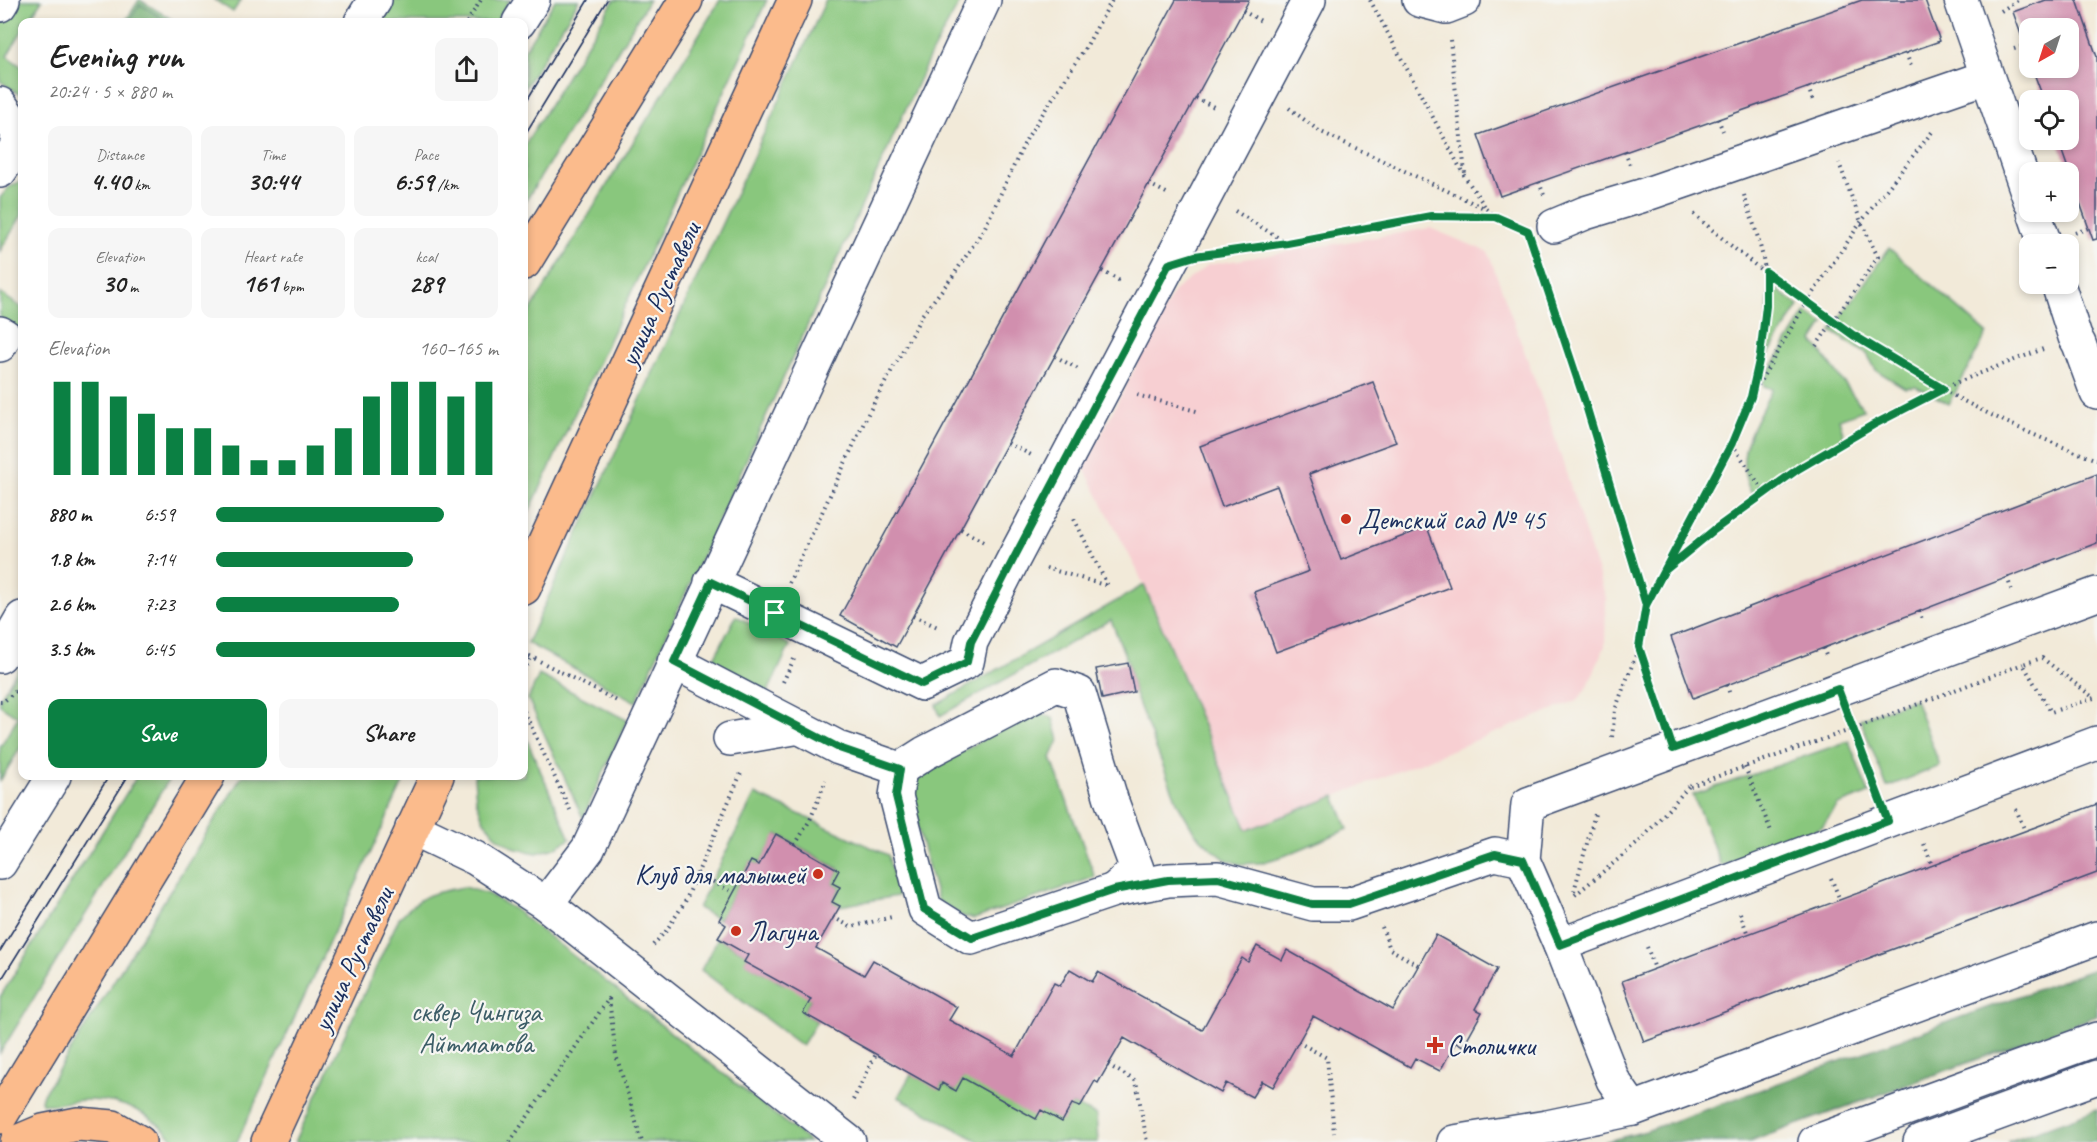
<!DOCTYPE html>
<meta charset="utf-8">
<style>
body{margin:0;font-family:Caveat,sans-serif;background:#f6f6f6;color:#222;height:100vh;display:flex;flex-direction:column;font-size:22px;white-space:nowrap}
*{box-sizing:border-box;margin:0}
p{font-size:20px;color:#767676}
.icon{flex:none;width:33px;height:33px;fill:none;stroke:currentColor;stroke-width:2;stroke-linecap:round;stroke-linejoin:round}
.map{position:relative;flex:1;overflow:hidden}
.drawer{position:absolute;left:18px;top:18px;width:510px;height:762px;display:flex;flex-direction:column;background:#fff;border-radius:12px;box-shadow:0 3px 9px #0003}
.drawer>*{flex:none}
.needle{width:39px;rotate:219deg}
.tools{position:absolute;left:2019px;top:18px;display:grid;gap:12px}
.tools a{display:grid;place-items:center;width:60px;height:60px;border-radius:12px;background:#fff;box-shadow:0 3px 9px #0003;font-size:30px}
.pin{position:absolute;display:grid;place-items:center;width:51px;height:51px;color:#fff;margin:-26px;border-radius:12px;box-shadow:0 3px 9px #0006}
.round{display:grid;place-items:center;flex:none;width:63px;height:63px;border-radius:12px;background:#f6f6f6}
.head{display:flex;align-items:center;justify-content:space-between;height:102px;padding:0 30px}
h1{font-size:33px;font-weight:700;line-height:45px}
.metrics{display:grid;grid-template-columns:repeat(3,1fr);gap:9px;height:102px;padding:6px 30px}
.metrics div{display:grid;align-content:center;border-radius:12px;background:#f6f6f6;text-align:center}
.metrics b{font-size:26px;font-weight:700}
.metrics small{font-size:16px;font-weight:400}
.metrics p{font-size:16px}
.chart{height:168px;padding:12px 30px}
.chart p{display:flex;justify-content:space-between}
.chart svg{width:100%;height:108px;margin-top:6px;stroke:#0b8043;stroke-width:6}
.action{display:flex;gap:12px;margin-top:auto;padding:12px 30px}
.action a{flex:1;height:69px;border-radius:12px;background:#0b8043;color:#fff;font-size:24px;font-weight:700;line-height:69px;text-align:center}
.action a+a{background:#f6f6f6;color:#222}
ul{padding:0 30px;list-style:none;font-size:20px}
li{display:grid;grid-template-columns:96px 72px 1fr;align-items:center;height:45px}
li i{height:15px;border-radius:8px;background:#0b8043}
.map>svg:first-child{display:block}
.built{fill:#f7cfd2}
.green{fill:#89c77d;stroke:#527b6e;stroke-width:1.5}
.forest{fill:#6eac6c;stroke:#446e65;stroke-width:1.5}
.building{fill:#d18fae}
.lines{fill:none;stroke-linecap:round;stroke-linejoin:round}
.minor-casing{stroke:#3b4b70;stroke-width:36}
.major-casing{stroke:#3b4b70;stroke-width:36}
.path{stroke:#3b4b70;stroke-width:4;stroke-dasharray:1.5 4.5;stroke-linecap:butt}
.minor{stroke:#fff;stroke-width:33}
.major{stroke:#fbbb8c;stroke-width:33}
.tram{stroke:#1b2f5e;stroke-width:1.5}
.route-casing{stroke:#fff;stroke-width:12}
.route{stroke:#0b8043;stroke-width:8}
.poi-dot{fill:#c8321e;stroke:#f6f6f2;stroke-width:2}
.labels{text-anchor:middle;stroke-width:4.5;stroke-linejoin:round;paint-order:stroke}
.street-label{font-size:28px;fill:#1b2f5e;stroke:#f6f6f2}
.poi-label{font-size:28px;fill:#1b2f5e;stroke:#f6f6f2;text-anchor:start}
.park-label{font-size:28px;fill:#3c5d67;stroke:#f6f6f2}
</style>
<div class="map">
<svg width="2097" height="1142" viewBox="0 0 2097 1142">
<rect width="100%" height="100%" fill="#f6f6f2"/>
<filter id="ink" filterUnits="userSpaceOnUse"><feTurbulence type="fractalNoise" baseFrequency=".0167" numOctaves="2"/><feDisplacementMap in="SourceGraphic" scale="12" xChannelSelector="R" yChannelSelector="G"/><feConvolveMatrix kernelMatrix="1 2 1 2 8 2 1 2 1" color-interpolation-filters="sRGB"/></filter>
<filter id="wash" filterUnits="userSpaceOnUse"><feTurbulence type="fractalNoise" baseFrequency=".008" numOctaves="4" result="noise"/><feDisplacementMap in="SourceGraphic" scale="24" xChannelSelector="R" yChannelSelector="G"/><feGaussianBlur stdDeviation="1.35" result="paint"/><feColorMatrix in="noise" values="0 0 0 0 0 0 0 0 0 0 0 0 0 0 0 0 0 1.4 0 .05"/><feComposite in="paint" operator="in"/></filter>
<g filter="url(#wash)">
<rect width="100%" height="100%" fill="#f2ead9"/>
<path class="built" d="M1430 228 1488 252 1548 416 1606 598 1605 646 1588 686 1578 700 1247 831 1137 570 1084 468 1174 291 1208 265Z"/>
<g class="green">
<path d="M16 0H42L28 22H22V31L7 56 22 67V96L0 81V25Z"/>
<path d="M139 0H140L176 22H125Z"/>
<path d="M215 0H241L233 12Z"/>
<path d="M386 0H510L496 22H384L386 19 380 9Z"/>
<path d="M555 0H579L524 89V51Z"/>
<path d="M614 0H649L524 204V146Z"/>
<path d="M720 0H767L524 523V321Z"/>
<path d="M826 0H961L929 58 636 702 527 643Z"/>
<path d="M22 180V215L0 251V198L8 188Z"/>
<path d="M1889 248 1987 333 1949 404 1916 386 1905 388 1876 370 1867 354 1831 331Z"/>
<path d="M1774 287 1799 306 1766 358 1764 357 1769 292Z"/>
<path d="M0 293 22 308V332L0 317Z"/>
<path d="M1806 312 1824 324 1813 341 1864 410 1839 419 1844 437 1753 496C1730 457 1755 425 1772 389L1764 386 1763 381Z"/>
<path d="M1144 585 1247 830 1335 796 1348 829 1284 856 1260 863 1239 864 1225 859 1210 847 1195 833 1178 804 1134 692 1128 663 1111 620 940 716 936 705Z"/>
<path d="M736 616 790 645 765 698 708 670Z"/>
<path d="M22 662V745L0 781V747L18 717 0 705V698Z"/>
<path d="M539 675 627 720 583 818 528 699Z"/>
<path d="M1915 699 1940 766 1887 787 1860 719Z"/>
<path d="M1033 710 1053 718 1059 740 1051 758 1095 877 974 919 962 916 938 901 907 790 912 781Z"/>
<path d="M524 733 570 839 555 848 537 853 516 849 498 838 484 821 476 800 474 777V776H524Z"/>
<path d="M1849 741 1869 793 1838 805 1822 827 1721 866 1693 795Z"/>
<path d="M137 776H171L0 1053V997Z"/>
<path d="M242 776H406L237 1142H176C153 1114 122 1099 85 1100 72 1100 57 1106 43 1104L41 1101 42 1096Z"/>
<path d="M755 794 888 855 898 896 840 906 832 902 840 887 832 883 839 869 777 834 759 865 751 861 719 920 698 908Z"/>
<path d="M464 887 488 894 514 909 810 1142H295L399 918C423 894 430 893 464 887Z"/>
<path d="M718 938 748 955 745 962 781 983 814 992 803 1013 817 1021 802 1046 701 970Z"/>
<path d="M968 1069 1062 1121 1072 1104 1096 1115 1098 1142H980L898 1097 911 1074 939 1089 942 1083 955 1091Z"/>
</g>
<g class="forest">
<path d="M140 4 169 22H128Z"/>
<path d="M2097 968V1016L1749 1142H1603L1646 1131Z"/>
<path d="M2097 1109V1142H2007Z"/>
</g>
<g id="blocks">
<g class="building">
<path d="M1176 0H1249L896 647 840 616Z"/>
<path d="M1862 0H1925L1940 41 1500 196 1478 135Z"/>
<path d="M2046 0H2077L2097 57V239L2093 240 2058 140H2068V100H2044L2032 68H2068V28H2030V60L2013 12Z"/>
<path d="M1373 382 1396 442 1309 474 1341 560 1427 527 1450 587 1276 652 1254 592 1309 571 1277 486 1222 507 1200 446Z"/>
<path d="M2097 474V543L1693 698 1671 637Z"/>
<path d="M1128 663 1134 692 1102 699 1096 669Z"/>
<path d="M2097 804V873L1644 1042 1622 981Z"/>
<path d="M776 834 839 870 832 883 840 887 832 902 840 906 816 948 864 975 873 960 957 1007 949 1020 1014 1056 1054 983 1060 986 1070 969 1092 982 1098 972 1202 1030 1242 958 1248 962 1257 946 1282 960 1287 950 1393 1010 1436 935 1497 969 1475 1009 1482 1012 1463 1046 1456 1042 1440 1071 1415 1058 1410 1067 1340 1028 1339 1030 1313 1016 1273 1087 1262 1081 1252 1097 1226 1083 1221 1093 1124 1038 1098 1083 1095 1081 1080 1107 1072 1104 1062 1122 1041 1110 1036 1119 963 1078 956 1091 942 1083 939 1090 803 1013 811 999 744 962 748 955 718 938 726 925 719 920 751 861 759 865Z"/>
</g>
</g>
</g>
<g filter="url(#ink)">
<use href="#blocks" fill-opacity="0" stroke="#3b4b70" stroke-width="1.5"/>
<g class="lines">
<g class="minor-casing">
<g id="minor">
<path d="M1419 0 1446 7 1464 0"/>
<path d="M1961 0 2030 200"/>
<path d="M0 5 3 0"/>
<path d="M361 22 375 0"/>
<path d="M519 22 533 0"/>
<path d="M0 104 15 125 18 145 0 171"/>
<path d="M2034 212 2045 244"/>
<path d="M1554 226 1585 213 1641 196 1986 77"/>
<path d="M2058 284 2075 337 2079 344 2097 393"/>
<path d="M0 333 5 336 0 345"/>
<path d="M711 582 922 684 967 662 971 642 1014 558 1309 0"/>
<path d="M0 656 22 618"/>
<path d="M674 662 839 748 900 769 896 796 925 909 971 938 1114 890 1168 880 1218 878 1313 904H1349L1495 854 1523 860"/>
<path d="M730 739 800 727"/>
<path d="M900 769 925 753 1056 685 1079 693 1112 802 1137 869 1114 890"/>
<path d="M412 828 475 858 546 904 849 1142"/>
<path d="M0 863 54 776"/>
<path d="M546 904 588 849 984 0"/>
<path d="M1560 945 1523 860 1528 804 2097 594"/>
<path d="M1633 1109 1613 1080 1560 945 2097 743"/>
<path d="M1454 1142 1547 1127 1633 1109 2097 938"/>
<path d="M1815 1142 2097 1039"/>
<path d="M1920 1142 2097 1077"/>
</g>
</g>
<g class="major-casing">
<g id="major">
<path d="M524 263 686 0"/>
<path d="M524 588 795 0"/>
<path d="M0 1117 208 776"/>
<path d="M17 1142 43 1131 78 1124 113 1127 139 1142"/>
<path d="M268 1142 437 776"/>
</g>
</g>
<g class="path">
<path d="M1370 0 1465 177 1486 208"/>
<path d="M1243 11 1261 21"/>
<path d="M2001 11 2018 0"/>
<path d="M467 22 481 0"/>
<path d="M1450 40 1465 173"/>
<path d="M2014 49 2024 46"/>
<path d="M1906 53 1912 69"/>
<path d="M1808 87 1813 101"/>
<path d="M1196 98 1214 107"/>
<path d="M1289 108 1319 131 1486 209 1496 217 1521 228"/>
<path d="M1718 119 1723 131"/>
<path d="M1625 152 1630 165"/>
<path d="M1539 182 1544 195"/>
<path d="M1149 184 1170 195"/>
<path d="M1744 195C1752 220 1762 245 1765 271 1770 311 1760 354 1752 394"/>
<path d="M1235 211 1287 243"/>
<path d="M1694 214C1812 318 1949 406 2097 460"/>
<path d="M2075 233 2089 228"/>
<path d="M1213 253 1287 243 1430 216 1496 217"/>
<path d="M1535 254 1585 402 1646 605"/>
<path d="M1102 271 1122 282"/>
<path d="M1816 346 1878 257 1861 222 1839 163"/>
<path d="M1055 356 1078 369"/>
<path d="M1137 395 1200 412"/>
<path d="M1008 443 1031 455"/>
<path d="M1732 444 1765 493"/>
<path d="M961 529 984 542"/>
<path d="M1046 568 1108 586 1073 517"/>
<path d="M1666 570C1745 505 1828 444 1920 399 1960 380 2002 365 2043 349"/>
<path d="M2007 577 2012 591"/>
<path d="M789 583 868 414 922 315 953 276 985 227 1027 138 1087 45 1112 0"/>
<path d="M1919 611 1923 622"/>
<path d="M913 616 940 628"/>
<path d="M1639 648 1663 720"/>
<path d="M1823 648 1827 658"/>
<path d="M524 653 619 702"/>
<path d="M2042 658 2094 698 2051 712 2023 664Z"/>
<path d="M524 671 531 656"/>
<path d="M783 682 794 659"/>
<path d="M1727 685 1730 695"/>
<path d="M0 702H3L22 686"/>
<path d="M524 711 570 810"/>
<path d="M1851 722 1877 790"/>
<path d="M1612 737 1615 710 1639 647 1646 605 1732 443 1751 397 1806 303 1861 222 1932 132"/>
<path d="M1745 767 1771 831"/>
<path d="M1690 786 1853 729 2023 664"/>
<path d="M2016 809 2025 831"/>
<path d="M1924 844 1932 865"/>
<path d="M795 845 810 820 826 780"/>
<path d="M697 873 734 893"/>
<path d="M1831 878 1840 900"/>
<path d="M1574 891 1595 814"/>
<path d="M1575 895 1639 842 1691 784"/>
<path d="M1740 913 1748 935"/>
<path d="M833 917 851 927 892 917"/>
<path d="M1382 927 1390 949 1418 965"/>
<path d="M653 945 666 931 685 902 742 771"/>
<path d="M1647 947 1655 969"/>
<path d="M609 999 616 1055 642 1142"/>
<path d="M1298 1042 1327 1058 1334 1133"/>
<path d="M1108 1065 1136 1081 1147 1142"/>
<path d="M853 1100 876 1054"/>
<path d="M510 1142 610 997"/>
</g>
<use href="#minor" class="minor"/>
<use href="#major" class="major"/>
<g class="tram">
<path d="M524 105 588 0"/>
<path d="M524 136 607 0"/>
<path d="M0 951 109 776"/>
<path d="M0 982 128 776"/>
</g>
</g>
</g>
<g class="lines" filter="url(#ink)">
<g class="route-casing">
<path id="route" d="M775 613 711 582 674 662 839 748 900 769 896 796 924 909 972 938 1114 890 1168 880 1218 878 1312 904H1349L1495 854 1523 860 1560 945 1888 821 1838 689 1673 749 1639 647 1646 605 1732 443 1751 397 1760 356 1766 306V272L1853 335 1943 389 1873 425 1798 469 1765 493 1714 530 1663 572 1646 605 1585 402 1528 231 1496 217 1431 216 1287 243 1195 256 1169 264 1014 558 971 642 967 662 922 684 775 613"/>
</g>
<use href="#route" class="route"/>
</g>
<g class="poi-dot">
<circle cx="1346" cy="519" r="6"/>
<circle cx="818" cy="874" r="6"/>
<circle cx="736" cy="931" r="6"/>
<path d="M1432 1036h6v6h6v6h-6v6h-6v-6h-6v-6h6z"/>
</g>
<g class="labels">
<g class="street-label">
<text transform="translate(659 294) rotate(-65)" y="10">улица Руставели</text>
<text transform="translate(352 959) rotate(-65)" y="10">улица Руставели</text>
</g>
<g class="poi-label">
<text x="1358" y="529">Детский сад № 45</text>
<text x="806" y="884" text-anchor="end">Клуб для малышей</text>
<text x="748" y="941">Лагуна</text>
<text x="1447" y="1055">Столички</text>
</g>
<g class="park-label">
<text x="476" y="1021">сквер Чингиза<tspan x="476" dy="32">Айтматова</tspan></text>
</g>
</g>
</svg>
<div class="tools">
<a><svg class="needle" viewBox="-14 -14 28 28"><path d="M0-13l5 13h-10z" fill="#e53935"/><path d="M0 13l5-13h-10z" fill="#767676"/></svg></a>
<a><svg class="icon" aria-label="locate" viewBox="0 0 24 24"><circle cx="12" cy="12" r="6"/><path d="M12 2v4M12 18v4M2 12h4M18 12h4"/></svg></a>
<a>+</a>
<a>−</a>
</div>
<div class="pin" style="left:775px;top:613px;background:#1e9e55"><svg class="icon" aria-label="arrive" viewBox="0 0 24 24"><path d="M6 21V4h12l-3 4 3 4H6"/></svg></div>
<section class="drawer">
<div class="head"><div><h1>Evening run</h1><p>20:24 · 5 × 880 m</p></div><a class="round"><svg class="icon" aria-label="share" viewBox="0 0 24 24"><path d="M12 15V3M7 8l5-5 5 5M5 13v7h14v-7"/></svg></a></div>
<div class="metrics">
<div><p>Distance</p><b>4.40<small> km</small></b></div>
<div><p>Time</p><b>30:44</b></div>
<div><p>Pace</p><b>6:59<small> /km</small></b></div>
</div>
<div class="metrics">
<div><p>Elevation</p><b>30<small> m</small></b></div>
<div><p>Heart rate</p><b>161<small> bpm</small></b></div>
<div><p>kcal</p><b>289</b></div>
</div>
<div class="chart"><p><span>Elevation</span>160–165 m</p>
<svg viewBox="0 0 160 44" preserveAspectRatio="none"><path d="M5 44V6M15 44V6M25 44V12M35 44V19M45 44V25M55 44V25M65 44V32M75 44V38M85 44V38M95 44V32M105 44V25M115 44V12M125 44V6M135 44V6M145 44V12M155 44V6"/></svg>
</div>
<ul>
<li><b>880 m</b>6:59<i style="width:81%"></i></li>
<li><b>1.8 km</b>7:14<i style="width:70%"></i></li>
<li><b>2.6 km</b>7:23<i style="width:65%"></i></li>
<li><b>3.5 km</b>6:45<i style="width:92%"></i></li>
</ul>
<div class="action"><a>Save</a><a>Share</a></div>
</section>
</div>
